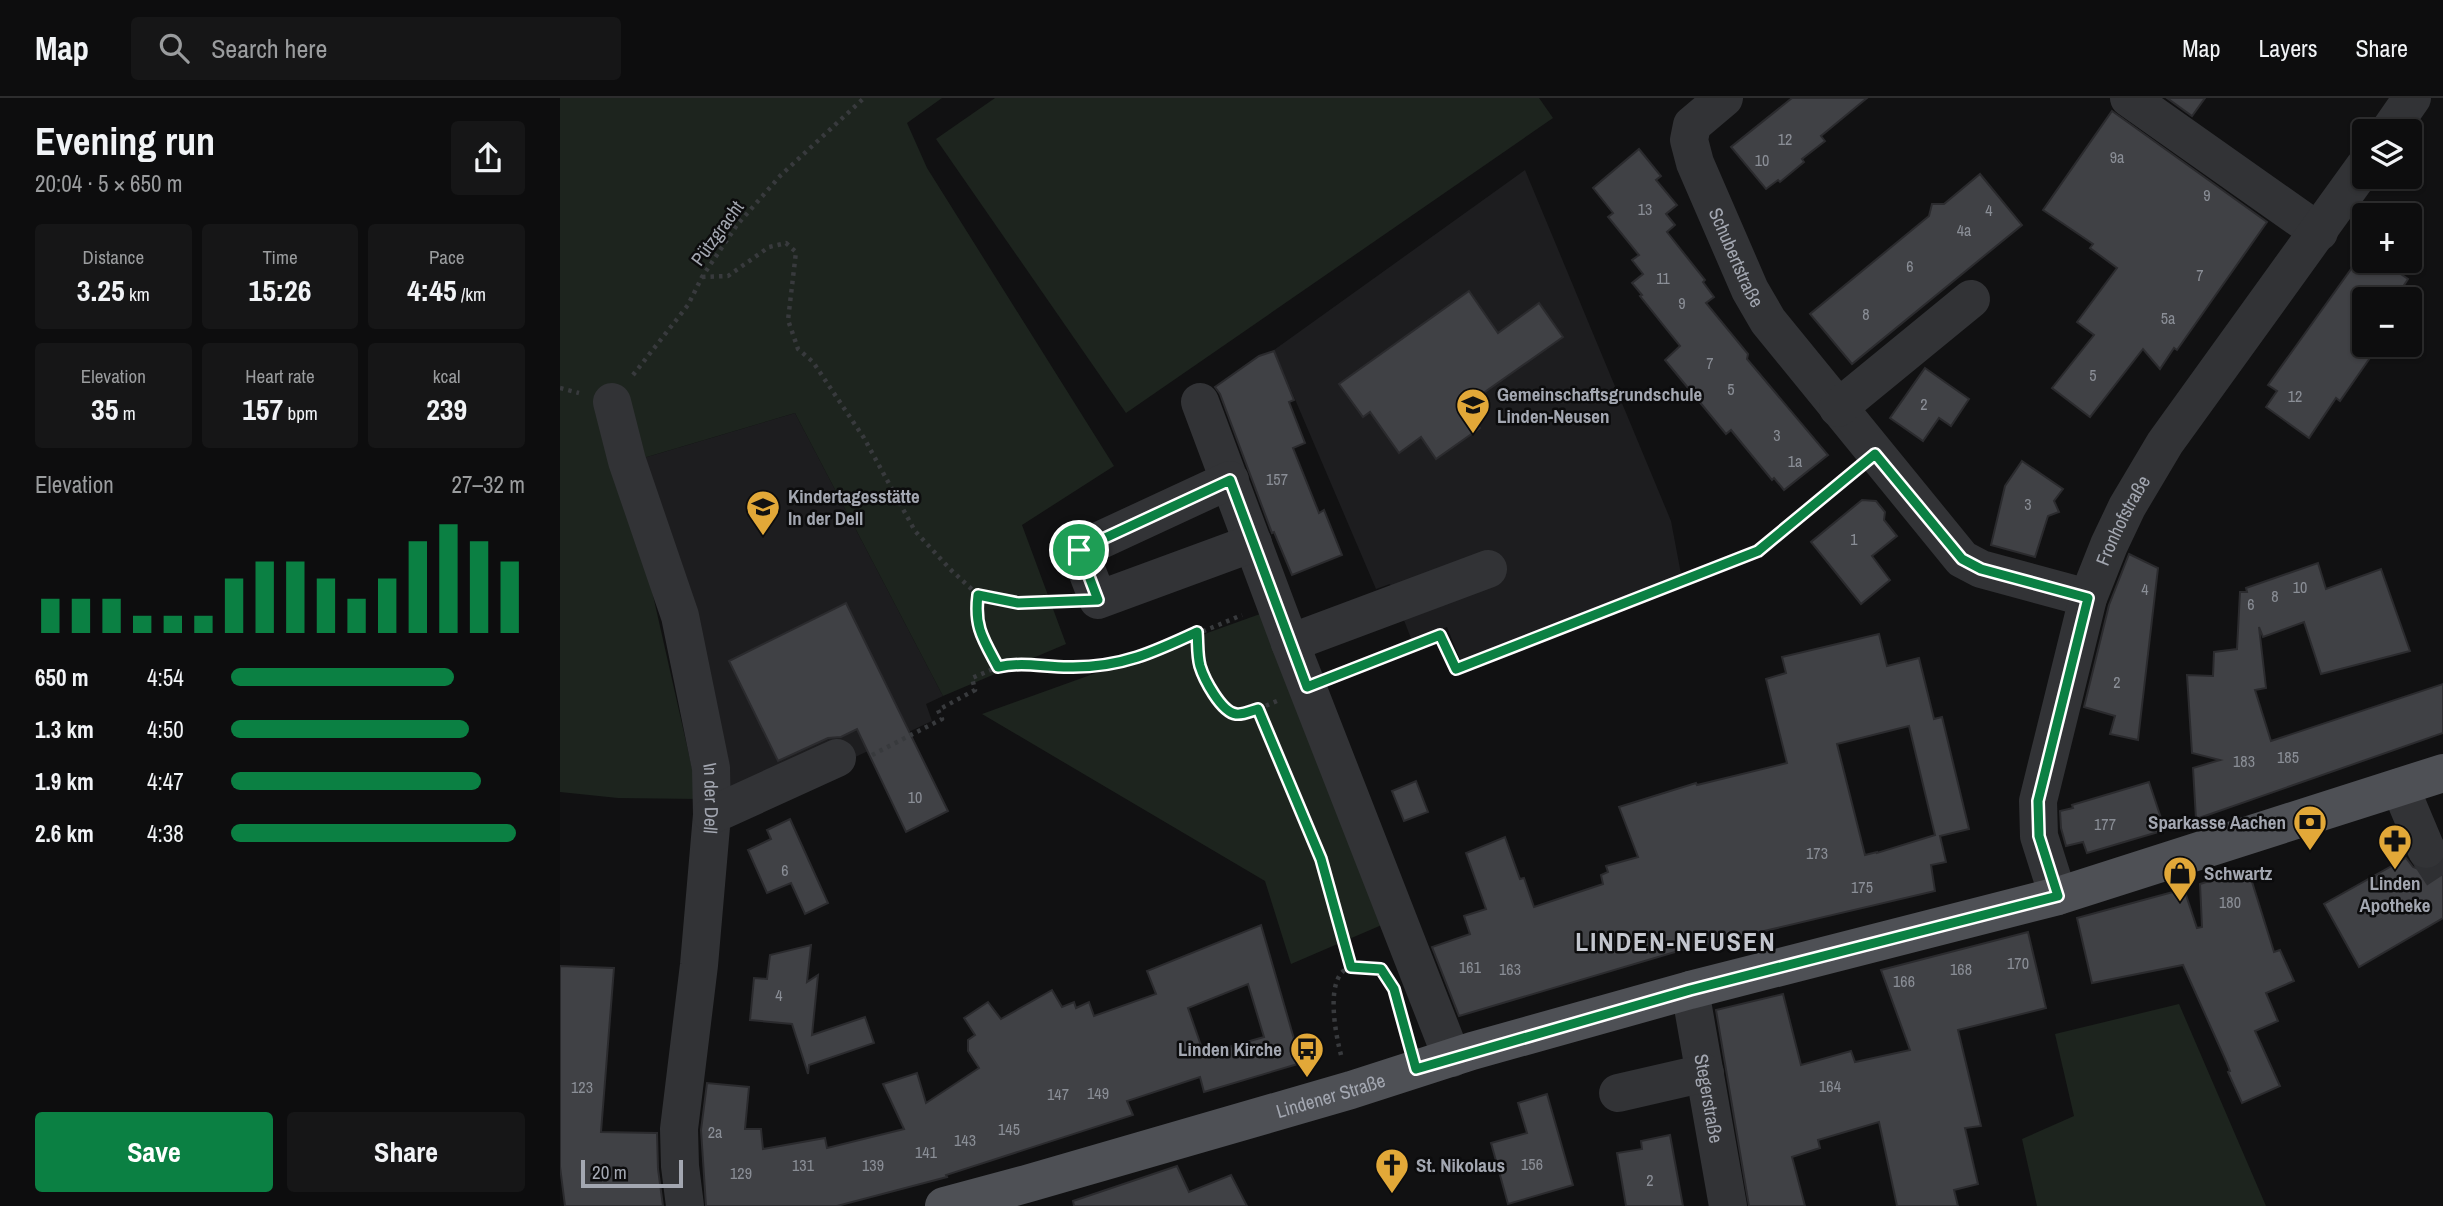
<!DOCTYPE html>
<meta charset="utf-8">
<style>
body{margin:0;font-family:"Archivo Narrow",sans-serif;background:#161617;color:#f1f3f6;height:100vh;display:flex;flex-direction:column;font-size:26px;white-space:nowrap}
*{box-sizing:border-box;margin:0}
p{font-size:23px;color:#9a9c9e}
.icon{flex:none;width:38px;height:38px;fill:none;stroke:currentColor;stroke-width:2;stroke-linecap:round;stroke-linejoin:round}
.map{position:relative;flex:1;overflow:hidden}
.sheet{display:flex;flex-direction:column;background:#0d0d0e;width:560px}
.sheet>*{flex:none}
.tools{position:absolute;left:1792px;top:21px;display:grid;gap:14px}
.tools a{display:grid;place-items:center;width:70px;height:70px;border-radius:7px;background:#0d0d0e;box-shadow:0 2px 5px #0004,0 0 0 2px #2d2d2e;font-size:35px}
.scale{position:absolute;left:21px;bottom:18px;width:102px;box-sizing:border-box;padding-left:7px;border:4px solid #a3a7b1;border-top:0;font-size:19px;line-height:24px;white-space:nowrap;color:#a3a7b1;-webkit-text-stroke:5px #0c0c0d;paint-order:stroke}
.pin{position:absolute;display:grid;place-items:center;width:60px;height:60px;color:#fff;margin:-30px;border:4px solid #fff;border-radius:50%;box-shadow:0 2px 7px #0007}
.round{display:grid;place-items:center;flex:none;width:74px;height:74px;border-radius:7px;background:#161617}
.summary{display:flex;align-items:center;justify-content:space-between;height:119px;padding:0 35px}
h1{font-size:38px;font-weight:800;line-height:52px}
.stats{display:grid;grid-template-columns:repeat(3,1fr);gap:10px;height:119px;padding:7px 35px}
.stats div{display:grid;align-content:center;border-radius:7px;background:#161617;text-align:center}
.stats b{font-size:30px;font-weight:800}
.stats small{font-size:19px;font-weight:400}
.stats p{font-size:19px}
.chart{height:196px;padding:14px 35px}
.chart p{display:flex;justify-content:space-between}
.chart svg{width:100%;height:126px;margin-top:7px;stroke:#0b8043;stroke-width:6}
.primary-button{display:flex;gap:14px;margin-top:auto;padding:14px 35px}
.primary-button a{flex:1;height:80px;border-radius:7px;background:#0b8043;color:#fff;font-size:28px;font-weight:800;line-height:80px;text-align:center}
.primary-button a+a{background:#161617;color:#f1f3f6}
ul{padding:0 35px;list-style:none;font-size:23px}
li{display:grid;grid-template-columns:112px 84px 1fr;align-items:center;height:52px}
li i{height:18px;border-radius:9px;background:#0b8043}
header{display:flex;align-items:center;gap:42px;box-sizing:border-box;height:98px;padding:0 35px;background:#0d0d0e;border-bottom:2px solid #2d2d2e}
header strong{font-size:33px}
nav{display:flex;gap:38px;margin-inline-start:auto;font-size:24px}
.search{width:490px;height:63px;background:#161617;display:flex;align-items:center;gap:18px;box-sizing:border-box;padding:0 24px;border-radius:7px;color:#9a9c9e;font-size:26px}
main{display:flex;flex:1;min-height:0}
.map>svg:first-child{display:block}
.built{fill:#1d1d1f}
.green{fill:#1d241e}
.building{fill:#404145;stroke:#2b2b2e;stroke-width:2;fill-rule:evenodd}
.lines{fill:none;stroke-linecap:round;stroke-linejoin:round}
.minor-tunnel{stroke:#2e2f32;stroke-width:38;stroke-dasharray:38 19;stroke-linecap:butt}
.path{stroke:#383a3d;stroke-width:4.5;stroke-dasharray:3.5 5;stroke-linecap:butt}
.minor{stroke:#323336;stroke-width:38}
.major{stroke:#4e5055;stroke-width:38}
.route-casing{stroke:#fff;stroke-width:14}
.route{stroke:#0b8043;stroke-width:9}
.labels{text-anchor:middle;stroke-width:5;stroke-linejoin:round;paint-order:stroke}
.number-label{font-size:16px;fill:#8a8e96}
.street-label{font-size:19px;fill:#a3a7b1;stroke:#0c0c0d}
.poi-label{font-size:19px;font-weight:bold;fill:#a3a7b1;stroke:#0c0c0d;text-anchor:start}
.district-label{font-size:26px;font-weight:bold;letter-spacing:2px;fill:#c3c6ce;stroke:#0c0c0d}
</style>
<header>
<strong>Map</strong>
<div class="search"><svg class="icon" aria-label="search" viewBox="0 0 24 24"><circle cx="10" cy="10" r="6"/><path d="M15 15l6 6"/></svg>Search here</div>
<nav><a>Map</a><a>Layers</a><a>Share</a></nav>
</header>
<main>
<section class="sheet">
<div class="summary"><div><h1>Evening run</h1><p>20:04 · 5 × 650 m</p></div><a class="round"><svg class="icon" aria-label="share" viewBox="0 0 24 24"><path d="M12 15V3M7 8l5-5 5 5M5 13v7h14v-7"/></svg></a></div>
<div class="stats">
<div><p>Distance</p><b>3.25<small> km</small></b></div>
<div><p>Time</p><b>15:26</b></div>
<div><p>Pace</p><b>4:45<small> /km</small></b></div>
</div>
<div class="stats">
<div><p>Elevation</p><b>35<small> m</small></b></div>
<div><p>Heart rate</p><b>157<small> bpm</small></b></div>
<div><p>kcal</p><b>239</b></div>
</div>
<div class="chart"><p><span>Elevation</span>27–32 m</p>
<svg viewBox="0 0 160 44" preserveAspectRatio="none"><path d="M5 44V32M15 44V32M25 44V32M35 44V38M45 44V38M55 44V38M65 44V25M75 44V19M85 44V19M95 44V25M105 44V32M115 44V25M125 44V12M135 44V6M145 44V12M155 44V19"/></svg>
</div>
<ul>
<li><b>650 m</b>4:54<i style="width:76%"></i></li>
<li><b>1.3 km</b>4:50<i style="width:81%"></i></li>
<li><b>1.9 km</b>4:47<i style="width:85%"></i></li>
<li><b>2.6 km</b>4:38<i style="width:97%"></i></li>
</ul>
<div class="primary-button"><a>Save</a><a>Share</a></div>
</section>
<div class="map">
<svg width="1883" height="1108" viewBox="0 0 1883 1108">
<rect width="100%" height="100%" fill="#111112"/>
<g class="built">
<path d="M965 72 1111 423 1121 476 901 564 887 529 852 543 830 486 816 491 714 252Z"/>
<path d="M235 315 383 598 366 606 372 623 291 661 168 697 80 361Z"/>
</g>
<g class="green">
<path d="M0 0H382L347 25 367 70 554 368 462 427 506 546 383 598 235 315 80 361 48 298 139 701 58 700 0 694Z"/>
<path d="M435 0H979L993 20 566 315 376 41Z"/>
<path d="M700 516 824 826 731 866 705 783 422 616Z"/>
<path d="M1619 906 1706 1108H1477L1462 1041 1514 1018 1495 936Z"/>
</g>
<g class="building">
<path d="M1232 0H1307L1261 38 1265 43 1242 61 1244 64 1220 84 1218 82 1206 91 1171 49Z"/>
<path d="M1607 0H1645L1632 18Z"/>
<path d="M1552 13 1707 124 1617 252 1614 250 1600 271 1583 251 1530 319 1492 290 1534 237 1517 224 1557 170 1530 150 1533 146 1483 112Z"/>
<path d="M1079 51 1101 78 1096 82 1117 107 1106 116 1115 127 1107 134 1145 182 1143 184 1154 199 1146 205 1188 256 1187 261 1268 357 1224 392 1214 380 1212 382 1171 332 1166 336 1105 262 1120 248 1080 198 1082 197 1072 185 1083 176 1072 162 1079 157 1048 119 1053 115 1033 90Z"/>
<path d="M1420 76 1462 127 1292 266 1250 216 1369 118 1372 106H1384Z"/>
<path d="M1804 153V163H1822L1848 181 1835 201H1804V251L1812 257 1780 303 1776 300 1749 340 1706 309 1717 293 1708 287Z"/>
<path d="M909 193 938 235 979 205 1003 239 905 308 920 330 876 361 861 339 839 355 810 314 803 319 779 286Z"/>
<path d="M714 253 734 302 729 304 745 345 733 350 759 415 764 412 782 457 732 477 714 434 712 435 660 296 655 289 699 258Z"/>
<path d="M1365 270 1409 301 1391 328 1379 320 1363 343 1330 320Z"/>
<path d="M1462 363 1503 391 1494 403 1499 414 1488 418 1475 459 1431 447 1445 388Z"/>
<path d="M1302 402 1316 403 1325 414 1324 422 1337 438 1312 458 1330 482 1301 506 1251 444Z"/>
<path d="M1569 456 1598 470 1578 642 1550 636 1555 618 1524 609 1549 507Z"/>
<path d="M1758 465 1766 491 1821 471 1850 553 1761 576 1744 524 1703 539 1699 529 1706 590 1695 592 1711 643 1883 586V635L1636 721 1633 670 1660 662 1632 655 1627 577 1653 578 1654 554 1677 551 1680 494H1687L1686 490Z"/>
<path d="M286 505 388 713 346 734 297 631 281 639 268 640 218 663 169 563Z"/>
<path d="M1319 536 1327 568 1359 560 1374 621 1382 619 1409 731 1380 738 1386 764 1371 767 1375 793 1115 854 899 918 872 849 910 836 904 818 926 811 906 755 945 739 960 781 964 780 974 809 1043 786 1041 777 1048 774 1046 768 1078 759 1059 709 1136 685 1137 687 1227 665 1206 581 1226 575 1222 559ZM1349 628 1375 737 1317 755V754L1305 757 1277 646Z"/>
<path d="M856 683 868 714 844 723 832 693Z"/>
<path d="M1589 684 1605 732 1527 755 1523 744 1506 748 1501 730 1500 713 1513 710 1512 707Z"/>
<path d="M230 721 268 805 245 816 231 785 207 795 188 752 211 741 207 732Z"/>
<path d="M1846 760 1853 769 1864 773 1875 771 1883 765V820L1799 869 1764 806Z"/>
<path d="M1688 771 1714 854 1720 852 1734 883 1706 895 1718 923 1695 933 1720 988 1682 1005 1668 974 1670 973 1666 963 1623 867 1532 885 1517 820 1624 791 1637 830 1642 829 1640 786Z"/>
<path d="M701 827 741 965 644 994 640 979 567 1003 573 1017 386 1077 387 1079 277 1108H146L141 1032 147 985 189 989 185 1031H201L203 1051 265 1040 267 1050 344 1031 323 986 357 975 366 1005 419 970 408 953V942L415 937 404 920 428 904 441 921 492 892 502 909 514 904 516 910 529 904 534 918 596 896 587 873ZM688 886 704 939 644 956 628 910Z"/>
<path d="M1468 834 1486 910 1398 932 1421 1028 1405 1030 1418 1086 1394 1092 1398 1108H1337L1319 1024 1258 1042 1260 1050 1232 1059 1245 1108H1189L1156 912 1223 896 1241 967 1291 953 1295 964 1350 952 1321 872Z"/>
<path d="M251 847 247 884 258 877 252 937 305 919 314 945 249 967 248 976 232 926 190 922 194 880 207 881 210 857Z"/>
<path d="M0 868 54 870 41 1034 97 1035 98 1071 103 1108H5L0 1069Z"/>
<path d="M987 996 1013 1087 948 1106 931 1045 967 1035 958 1005Z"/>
<path d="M1110 1037 1123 1108H1066L1057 1055 1082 1051 1081 1043Z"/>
<path d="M617 1068 629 1094 671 1077 687 1108H514L513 1103Z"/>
</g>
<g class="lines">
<path class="minor-tunnel" d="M1866 751 1883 777"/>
<g class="path">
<path d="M142 179 168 178 209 149 226 145 236 154 228 222 238 251 253 264 304 340 355 433 391 472 418 497 458 505 502 503"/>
<path d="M73 277 128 207 142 179 177 127 221 77 304 0"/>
<path d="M0 290 19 295"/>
<path d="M418 497C414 529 423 541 438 569"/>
<path d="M637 534C638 545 637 557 640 568 644 581 661 614 676 616 683 617 691 613 698 611L761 761 791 869"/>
<path d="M779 576 880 537 896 571 1198 453 1290 377"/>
<path d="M698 611 717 603"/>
<path d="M312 657 382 621 378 612 415 592 412 580 438 569 455 565 513 569 537 568 582 559 682 517"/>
<path d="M781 957C776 938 763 876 791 869 799 867 811 870 819 871"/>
</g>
<g class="minor">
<path id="s1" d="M1164 0 1132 27 1129 42 1135 65 1190 192 1208 223 1402 461 1421 471 1528 500"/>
<path d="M1569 0 1759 134"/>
<path d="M1829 33 1852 0"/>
<path id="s2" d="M52 304 67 363 120 518 151 670 152 717 139 867 119 1031 120 1068 125 1108"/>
<path d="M640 304 730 545"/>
<path d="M1278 310 1411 201"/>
<path d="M670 382 519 452 538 502 693 445"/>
<path d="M1840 689 1866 751"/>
<path d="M152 717 277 660"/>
<path id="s3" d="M1498 798 1479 738 1478 703 1528 500 1549 447 1567 409 1605 345 1804 69"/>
<path id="s4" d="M1130 892 1168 1108"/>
<path d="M892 960 730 545 928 471"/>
<path d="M1058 995 1145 975"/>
</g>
<path class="major" id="s5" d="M384 1108 466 1086 791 992 912 953 1130 892 1498 798 1883 675"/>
</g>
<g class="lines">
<g class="route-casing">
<path id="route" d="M1315 356 1402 461 1421 471 1528 500 1478 703 1479 738 1498 798 1130 892 856 971 834 891 821 871 791 869 761 761 698 611C691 613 683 617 676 616 661 614 644 581 640 568 637 557 638 545 637 534 594 554 562 569 513 569 487 570 464 563 438 569 423 541 414 529 418 497L458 505 538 502 519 452 670 382 747 589 880 537 896 571 1198 453Z"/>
</g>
<use href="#route" class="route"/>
</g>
<defs>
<g id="school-pin" transform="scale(1.75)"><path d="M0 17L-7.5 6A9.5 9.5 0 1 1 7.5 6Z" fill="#e2a838" stroke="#0c0c0d"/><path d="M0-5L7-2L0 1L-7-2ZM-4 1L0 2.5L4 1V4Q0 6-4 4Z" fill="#111"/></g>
<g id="bank-pin" transform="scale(1.75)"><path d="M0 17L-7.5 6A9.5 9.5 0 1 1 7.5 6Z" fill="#e2a838" stroke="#0c0c0d"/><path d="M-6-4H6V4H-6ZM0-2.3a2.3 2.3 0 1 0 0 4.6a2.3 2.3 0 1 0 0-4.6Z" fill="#111"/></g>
<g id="pharmacy-pin" transform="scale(1.75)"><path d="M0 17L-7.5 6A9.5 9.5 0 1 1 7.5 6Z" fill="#e2a838" stroke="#0c0c0d"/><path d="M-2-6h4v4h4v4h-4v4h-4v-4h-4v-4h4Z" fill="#111"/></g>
<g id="shop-pin" transform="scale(1.75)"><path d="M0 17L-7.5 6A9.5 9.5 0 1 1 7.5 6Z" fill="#e2a838" stroke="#0c0c0d"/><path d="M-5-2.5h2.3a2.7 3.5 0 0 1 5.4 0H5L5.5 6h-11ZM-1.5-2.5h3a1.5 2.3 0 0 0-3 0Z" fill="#111"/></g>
<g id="bus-pin" transform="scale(1.75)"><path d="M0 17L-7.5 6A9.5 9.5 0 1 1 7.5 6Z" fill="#e2a838" stroke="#0c0c0d"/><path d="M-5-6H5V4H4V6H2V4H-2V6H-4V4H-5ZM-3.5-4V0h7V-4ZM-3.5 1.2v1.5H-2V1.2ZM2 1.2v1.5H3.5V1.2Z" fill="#111"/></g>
<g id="church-pin" transform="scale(1.75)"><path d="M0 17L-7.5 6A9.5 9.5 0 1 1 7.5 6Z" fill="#e2a838" stroke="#0c0c0d"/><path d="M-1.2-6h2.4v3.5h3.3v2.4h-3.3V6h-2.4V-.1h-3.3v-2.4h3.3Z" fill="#111"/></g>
</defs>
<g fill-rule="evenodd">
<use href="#school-pin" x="913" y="307"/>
<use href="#school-pin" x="203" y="409"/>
<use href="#bank-pin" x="1750" y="724"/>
<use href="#pharmacy-pin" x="1835" y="743"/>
<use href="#shop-pin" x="1620" y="775"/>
<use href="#bus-pin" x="747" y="951"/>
<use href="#church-pin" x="832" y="1067"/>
</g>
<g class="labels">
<g class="number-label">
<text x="1225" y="47">12</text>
<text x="1557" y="65">9a</text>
<text x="1202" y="68">10</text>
<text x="1647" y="103">9</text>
<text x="1085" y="117">13</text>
<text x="1429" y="118">4</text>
<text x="1404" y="138">4a</text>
<text x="1350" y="174">6</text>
<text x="1640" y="183">7</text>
<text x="1103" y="186">11</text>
<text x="1122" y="211">9</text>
<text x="1306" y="222">8</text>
<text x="1608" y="226">5a</text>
<text x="1150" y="271">7</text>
<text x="1533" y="283">5</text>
<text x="1171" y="297">5</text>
<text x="1735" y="304">12</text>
<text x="1364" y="312">2</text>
<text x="1217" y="343">3</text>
<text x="1235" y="369">1a</text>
<text x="717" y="387">157</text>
<text x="1468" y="412">3</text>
<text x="1294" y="447">1</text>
<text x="1740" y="495">10</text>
<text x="1585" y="497">4</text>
<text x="1715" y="504">8</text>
<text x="1691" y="512">6</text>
<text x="1557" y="590">2</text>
<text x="1728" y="665">185</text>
<text x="1684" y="669">183</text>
<text x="355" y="705">10</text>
<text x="1545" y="732">177</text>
<text x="1257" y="761">173</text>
<text x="225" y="778">6</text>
<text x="1302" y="795">175</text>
<text x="1670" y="810">180</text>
<text x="1458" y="871">170</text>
<text x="910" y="875">161</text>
<text x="950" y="877">163</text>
<text x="1401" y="877">168</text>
<text x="1344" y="889">166</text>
<text x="219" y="903">4</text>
<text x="1270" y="994">164</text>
<text x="22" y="995">123</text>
<text x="538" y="1001">149</text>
<text x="498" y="1002">147</text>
<text x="449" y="1037">145</text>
<text x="155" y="1040">2a</text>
<text x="405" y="1048">143</text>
<text x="366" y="1060">141</text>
<text x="972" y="1072">156</text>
<text x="243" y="1073">131</text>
<text x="313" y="1073">139</text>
<text x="181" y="1081">129</text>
<text x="1090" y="1088">2</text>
</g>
<g class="street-label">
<text transform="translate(157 135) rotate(-54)" y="7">Pützgracht</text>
<text dy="7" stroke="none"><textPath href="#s1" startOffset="184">Schubertstraße</textPath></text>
<text dy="7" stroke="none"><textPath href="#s3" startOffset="392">Fronhofstraße</textPath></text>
<text dy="7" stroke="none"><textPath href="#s2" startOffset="410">In der Dell</textPath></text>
<text dy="7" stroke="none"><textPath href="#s5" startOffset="402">Lindener Straße</textPath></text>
<text dy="7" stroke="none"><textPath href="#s4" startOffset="110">Stegerstraße</textPath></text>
</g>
<g class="poi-label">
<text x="937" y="303">Gemeinschaftsgrundschule<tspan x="937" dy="22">Linden-Neusen</tspan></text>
<text x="228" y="405">Kindertagesstätte<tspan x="228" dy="22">In der Dell</tspan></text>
<text x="1726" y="731" text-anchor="end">Sparkasse Aachen</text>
<text x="1644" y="782">Schwartz</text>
<text x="1835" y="792" text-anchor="middle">Linden<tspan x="1835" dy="22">Apotheke</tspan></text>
<text x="722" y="958" text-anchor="end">Linden Kirche</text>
<text x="856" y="1074">St. Nikolaus</text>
</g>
<g class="district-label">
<text x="1116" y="853">LINDEN-NEUSEN</text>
</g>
</g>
</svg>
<div class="tools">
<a><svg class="icon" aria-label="layers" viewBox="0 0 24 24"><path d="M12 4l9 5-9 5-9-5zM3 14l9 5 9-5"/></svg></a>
<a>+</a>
<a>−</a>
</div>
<div class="scale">20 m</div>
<div class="pin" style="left:519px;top:452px;background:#1e9e55"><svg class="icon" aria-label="arrive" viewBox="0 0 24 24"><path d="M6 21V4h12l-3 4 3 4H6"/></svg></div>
</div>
</main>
